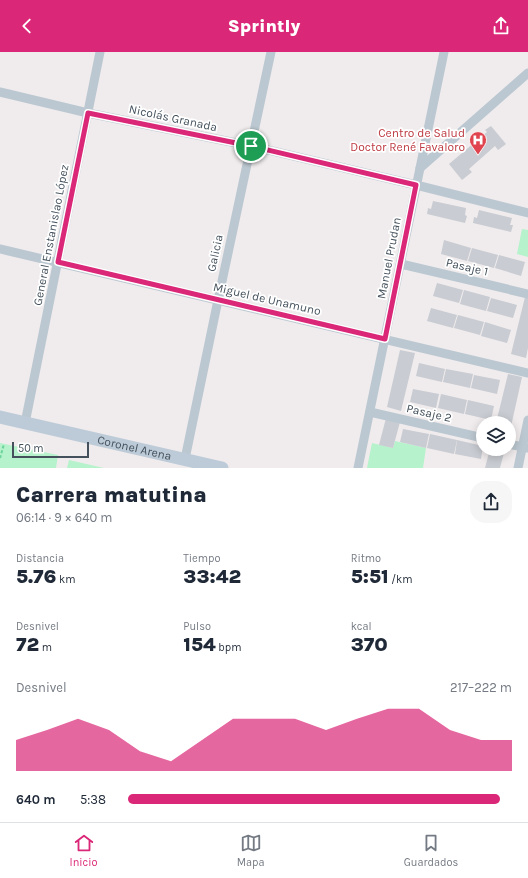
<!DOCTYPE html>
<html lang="es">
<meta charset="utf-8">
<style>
body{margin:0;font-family:Karla,sans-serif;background:#f6f6f7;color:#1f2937;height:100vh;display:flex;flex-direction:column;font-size:15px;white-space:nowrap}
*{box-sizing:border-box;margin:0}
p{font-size:13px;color:#747a83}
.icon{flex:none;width:22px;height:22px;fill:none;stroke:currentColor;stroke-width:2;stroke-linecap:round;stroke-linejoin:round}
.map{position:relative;height:416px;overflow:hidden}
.details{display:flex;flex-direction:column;background:#fff;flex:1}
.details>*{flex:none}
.controls{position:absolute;left:476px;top:364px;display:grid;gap:8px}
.controls a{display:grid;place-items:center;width:40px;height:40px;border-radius:50%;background:#fff;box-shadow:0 2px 10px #0003;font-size:20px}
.scale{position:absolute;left:12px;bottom:10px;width:77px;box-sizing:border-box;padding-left:4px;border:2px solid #44515c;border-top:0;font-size:11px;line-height:14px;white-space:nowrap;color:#44515c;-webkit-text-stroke:3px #fff;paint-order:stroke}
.pin{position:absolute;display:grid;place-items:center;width:34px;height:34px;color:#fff;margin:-17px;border:2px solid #fff;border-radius:50%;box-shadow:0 1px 4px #0007}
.round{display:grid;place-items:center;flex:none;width:42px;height:42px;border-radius:16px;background:#f6f6f7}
.headline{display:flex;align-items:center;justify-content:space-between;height:68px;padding:0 16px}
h1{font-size:22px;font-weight:800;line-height:30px}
.metrics{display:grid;grid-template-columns:repeat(3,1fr);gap:6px;height:68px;padding:4px 16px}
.metrics div{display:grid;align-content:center}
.metrics b{font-size:20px;font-weight:800}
.metrics small{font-size:11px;font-weight:400}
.metrics p{font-size:11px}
.chart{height:112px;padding:8px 16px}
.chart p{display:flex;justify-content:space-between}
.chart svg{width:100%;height:72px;margin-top:4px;fill:#db2777;opacity:.7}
ul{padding:0 16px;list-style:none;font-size:13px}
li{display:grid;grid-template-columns:64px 48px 1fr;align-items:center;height:30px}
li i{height:10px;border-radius:5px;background:#db2777}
header{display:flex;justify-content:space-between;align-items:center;height:52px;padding:0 16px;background:#db2777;color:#fff;font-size:18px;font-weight:800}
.dock{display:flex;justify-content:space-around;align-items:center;height:56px;border-top:1px solid #e0e1e3;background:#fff;font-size:11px;color:#747a83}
.dock a{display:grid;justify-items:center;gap:2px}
.dock .current{color:#db2777}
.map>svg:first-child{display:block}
.green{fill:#b6f2cb}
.building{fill:#c9ccd2}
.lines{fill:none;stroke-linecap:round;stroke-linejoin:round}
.path{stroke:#6bd39b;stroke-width:2;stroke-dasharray:3 2;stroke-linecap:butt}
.street{stroke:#bcc8d1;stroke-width:9}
.secondary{stroke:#bdcbd8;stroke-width:13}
.route-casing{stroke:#fff;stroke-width:8}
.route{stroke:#db2777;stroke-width:5}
.labels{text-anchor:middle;stroke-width:3.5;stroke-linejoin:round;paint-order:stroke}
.street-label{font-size:12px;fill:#44515c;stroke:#fff}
.health-label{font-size:12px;fill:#be3a42;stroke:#fff;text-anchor:end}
</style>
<header><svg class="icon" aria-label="back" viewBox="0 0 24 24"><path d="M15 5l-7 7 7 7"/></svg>Sprintly<svg class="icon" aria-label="share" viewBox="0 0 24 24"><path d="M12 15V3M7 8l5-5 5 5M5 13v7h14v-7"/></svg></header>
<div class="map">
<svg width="528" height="416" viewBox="0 0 528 416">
<rect width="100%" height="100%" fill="#f0eced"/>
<g class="green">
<path d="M522 177 528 178V205L517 202Z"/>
<path d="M395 389 426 396 423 416H367L372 391 393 396Z"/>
<path d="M0 391 58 403 56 416H0Z"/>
<path d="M69 408 104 416H67Z"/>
</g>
<g class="building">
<path d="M491 74 506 92 498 98 495 94 469 117 472 120 462 128 449 112 487 80 485 78Z"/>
<path d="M433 149 466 156 465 163 467 164 465 171 427 162 428 156 431 157Z"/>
<path d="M479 158 512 166 510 173H513L511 180 473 171 474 165 477 166Z"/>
<path d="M444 188 471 196 467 209 441 202Z"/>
<path d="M472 196 498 203 494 216 468 209Z"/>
<path d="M499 203 525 210 521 224 495 216Z"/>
<path d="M437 231 463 238 459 251 433 244Z"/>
<path d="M464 238 490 245 486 259 460 252Z"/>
<path d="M525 245H528V296L526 306 511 302Z"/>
<path d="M491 246 517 253 513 266 487 259Z"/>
<path d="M431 256 457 263 453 276 427 269Z"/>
<path d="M458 263 484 270 480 283 454 276Z"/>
<path d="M485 270 511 278 507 291 481 284Z"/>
<path d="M400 298 415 301 401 359 387 355Z"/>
<path d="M419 311 445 317 442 330 416 324Z"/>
<path d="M446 317 473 322 470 336 443 330Z"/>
<path d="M508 322 522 325 510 379 509 371H496Z"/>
<path d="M474 323 500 328 497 342 471 336Z"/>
<path d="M413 337 439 342 436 356 410 350Z"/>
<path d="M441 342 467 348 464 362 438 356Z"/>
<path d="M468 348 494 354 491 368 465 362Z"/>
<path d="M386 366 400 370 393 396 379 393Z"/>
<path d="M403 377 429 382 426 396 400 390Z"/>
<path d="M430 382 457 388 454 402 427 396Z"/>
<path d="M457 388 483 394 481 407 455 402Z"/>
<path d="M490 397H505L500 416H485Z"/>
</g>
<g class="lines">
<path class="path" d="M0 406 4 392"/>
<g class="street">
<path d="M0 40 88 61 251 94 416 133 528 161"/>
<path d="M420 116 528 21"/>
<path d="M0 197 528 321"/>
<path d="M401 212 528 242"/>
<path d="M370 360 483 386"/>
<path d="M25 371 100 0"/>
<path d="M509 392 527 396"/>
<path d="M185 407 218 248 271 0"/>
<path d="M358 416 444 0"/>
<path d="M518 416 528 368"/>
</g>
<path class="secondary" id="s1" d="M0 365 222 416"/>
</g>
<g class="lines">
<g class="route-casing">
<path id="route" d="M88 61 251 94 416 133 385 287 58 210Z"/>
</g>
<use href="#route" class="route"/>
</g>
<defs>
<g id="hospital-pin" transform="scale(0.9)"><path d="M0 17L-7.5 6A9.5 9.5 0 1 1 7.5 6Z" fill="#e0444e" stroke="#fff"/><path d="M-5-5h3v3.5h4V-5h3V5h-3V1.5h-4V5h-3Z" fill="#fff"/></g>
</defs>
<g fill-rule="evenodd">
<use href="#hospital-pin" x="478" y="88"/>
</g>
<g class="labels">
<g class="street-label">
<text transform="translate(173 66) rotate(12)" y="4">Nicolás Granada</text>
<text transform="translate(51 183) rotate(-79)" y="4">General Enstanislao López</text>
<text transform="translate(215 201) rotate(-78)" y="4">Galicia</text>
<text transform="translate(389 206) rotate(-79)" y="4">Manuel Prudan</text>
<text transform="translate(467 215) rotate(13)" y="4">Pasaje 1</text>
<text transform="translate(267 247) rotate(13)" y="4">Miguel de Unamuno</text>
<text transform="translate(429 361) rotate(13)" y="4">Pasaje 2</text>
<text dy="4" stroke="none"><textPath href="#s1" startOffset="138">Coronel Arena</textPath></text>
</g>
<g class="health-label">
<text x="465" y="85">Centro de Salud<tspan x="465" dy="14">Doctor René Favaloro</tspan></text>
</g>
</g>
</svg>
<div class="controls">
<a><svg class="icon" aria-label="layers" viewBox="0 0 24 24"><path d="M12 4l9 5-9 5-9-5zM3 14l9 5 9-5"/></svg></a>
</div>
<div class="scale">50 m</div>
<div class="pin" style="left:251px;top:94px;background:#1e9e55"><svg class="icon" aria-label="arrive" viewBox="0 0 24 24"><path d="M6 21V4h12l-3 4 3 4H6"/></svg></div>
</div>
<section class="details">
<div class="headline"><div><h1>Carrera matutina</h1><p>06:14 · 9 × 640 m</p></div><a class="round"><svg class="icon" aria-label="share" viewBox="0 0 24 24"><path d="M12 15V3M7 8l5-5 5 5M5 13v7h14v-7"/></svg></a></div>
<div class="metrics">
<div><p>Distancia</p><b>5.76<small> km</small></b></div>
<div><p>Tiempo</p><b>33:42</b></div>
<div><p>Ritmo</p><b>5:51<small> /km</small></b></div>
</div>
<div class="metrics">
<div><p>Desnivel</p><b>72<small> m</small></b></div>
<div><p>Pulso</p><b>154<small> bpm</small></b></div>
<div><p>kcal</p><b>370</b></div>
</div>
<div class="chart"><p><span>Desnivel</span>217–222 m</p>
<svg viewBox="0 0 160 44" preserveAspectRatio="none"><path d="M0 44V25L10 19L20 12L30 19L40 32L50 38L60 25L70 12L80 12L90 12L100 19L110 12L120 6L130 6L140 19L150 25L160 25V44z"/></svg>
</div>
<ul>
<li><b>640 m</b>5:38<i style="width:97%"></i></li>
</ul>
</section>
<nav class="dock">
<a class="current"><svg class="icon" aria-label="home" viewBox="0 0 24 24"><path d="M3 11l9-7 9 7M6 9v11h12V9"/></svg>Inicio</a>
<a><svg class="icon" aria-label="map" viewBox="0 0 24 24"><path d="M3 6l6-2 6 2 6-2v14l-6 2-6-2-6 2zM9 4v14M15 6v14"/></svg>Mapa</a>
<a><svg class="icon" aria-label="saved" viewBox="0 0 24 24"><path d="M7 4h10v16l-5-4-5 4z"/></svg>Guardados</a>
</nav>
